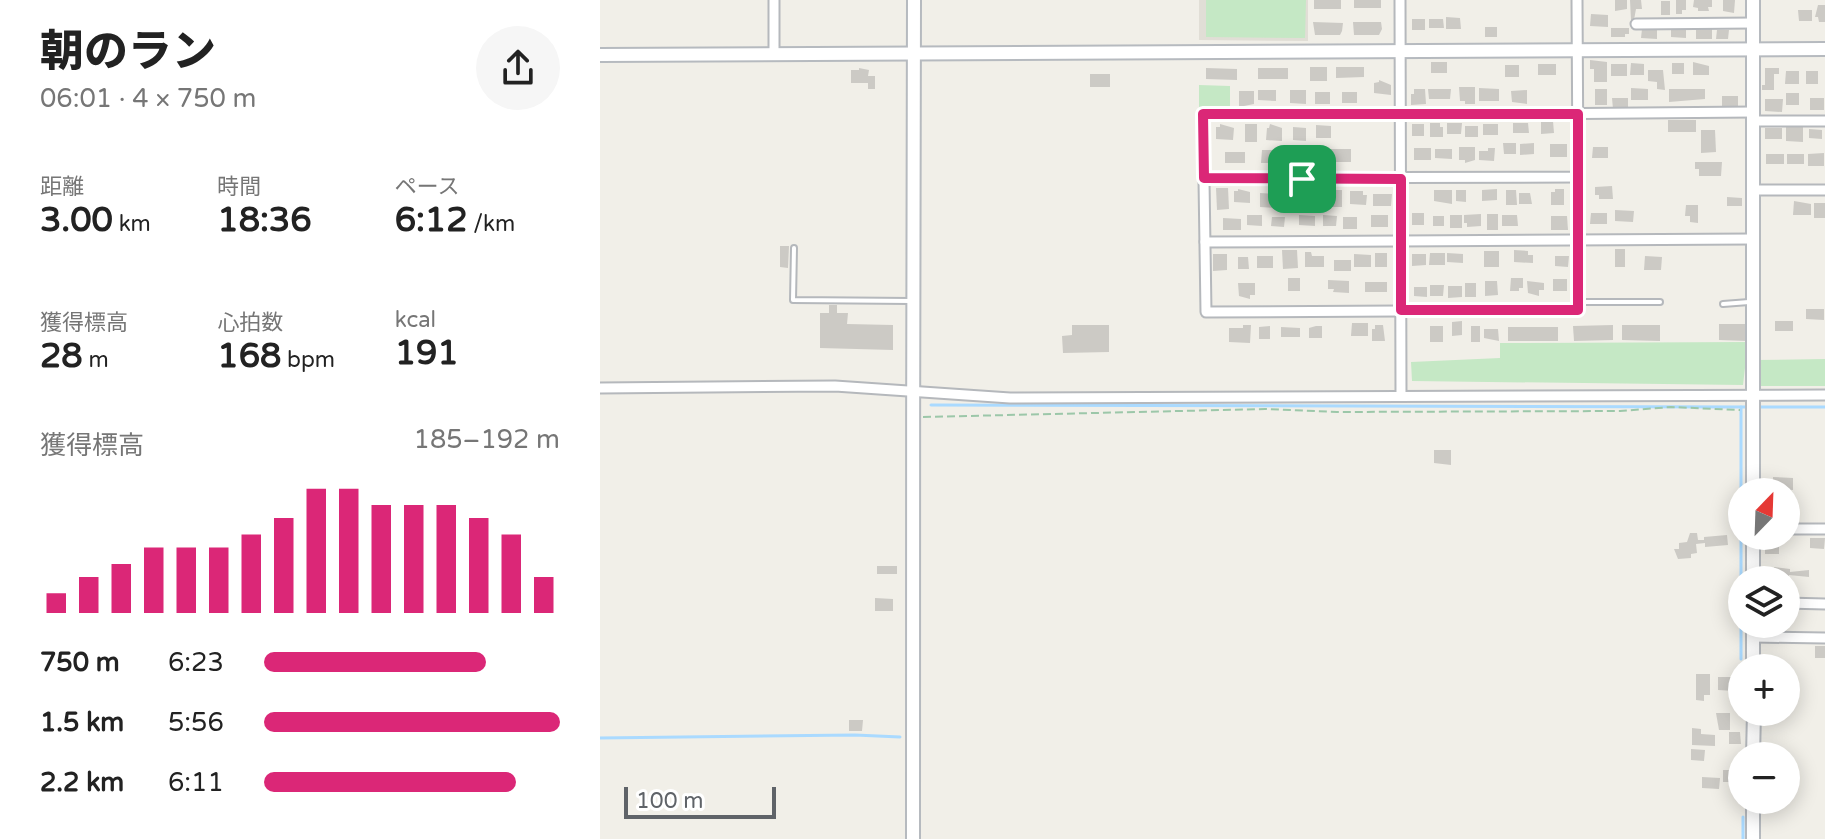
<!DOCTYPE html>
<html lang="ja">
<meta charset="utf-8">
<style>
body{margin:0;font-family:"Varela Round","Noto Sans JP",sans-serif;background:#f6f6f6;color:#222;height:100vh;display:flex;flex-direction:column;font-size:30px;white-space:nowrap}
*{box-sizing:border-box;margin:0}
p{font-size:26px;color:#767676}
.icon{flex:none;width:44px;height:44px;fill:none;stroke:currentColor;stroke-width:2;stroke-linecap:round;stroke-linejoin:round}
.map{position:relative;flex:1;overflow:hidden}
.side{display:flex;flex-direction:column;background:#fff;width:600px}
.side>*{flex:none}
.needle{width:52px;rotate:23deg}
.fabs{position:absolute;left:1128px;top:478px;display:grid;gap:16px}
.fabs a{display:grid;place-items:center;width:72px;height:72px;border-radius:50%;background:#fff;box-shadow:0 4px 20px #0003;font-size:40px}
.scale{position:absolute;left:24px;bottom:20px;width:152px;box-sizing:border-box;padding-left:8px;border:4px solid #5f6368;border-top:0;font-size:22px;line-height:28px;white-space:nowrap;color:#5f6368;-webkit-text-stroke:6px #fff;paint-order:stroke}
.pin{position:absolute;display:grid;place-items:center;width:68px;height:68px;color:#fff;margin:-34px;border-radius:16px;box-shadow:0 4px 12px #0006}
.round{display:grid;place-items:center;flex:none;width:84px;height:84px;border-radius:42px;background:#f6f6f6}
.headline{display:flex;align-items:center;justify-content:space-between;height:136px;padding:0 40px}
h1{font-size:44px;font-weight:800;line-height:60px}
.metrics{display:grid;grid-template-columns:repeat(3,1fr);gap:12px;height:136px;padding:8px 40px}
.metrics div{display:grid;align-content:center}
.metrics b{font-size:34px;font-weight:800}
.metrics small{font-size:22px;font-weight:400}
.metrics p{font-size:22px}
.chart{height:224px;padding:16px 40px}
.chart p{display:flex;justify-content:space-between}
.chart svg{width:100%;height:144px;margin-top:8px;stroke:#db2777;stroke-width:6}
ul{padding:0 40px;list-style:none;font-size:26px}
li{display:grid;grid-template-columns:128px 96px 1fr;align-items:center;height:60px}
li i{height:20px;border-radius:10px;background:#db2777}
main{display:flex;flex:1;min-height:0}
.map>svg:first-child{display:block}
.education{fill:#e1ded6}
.green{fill:#c5e8c5}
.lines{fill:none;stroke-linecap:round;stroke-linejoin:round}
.stream{stroke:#aadaff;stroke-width:3}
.building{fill:#cccac5}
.lane-casing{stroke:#b5b8bc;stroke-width:8}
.street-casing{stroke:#b5b8bc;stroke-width:13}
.secondary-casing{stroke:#b6babf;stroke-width:16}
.path{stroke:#9cc7a9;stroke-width:2;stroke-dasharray:8 4;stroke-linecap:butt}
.lane{stroke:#fff;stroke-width:4}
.street{stroke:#fff;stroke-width:9}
.secondary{stroke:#fff;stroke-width:12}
.route-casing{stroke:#fff;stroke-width:16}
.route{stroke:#db2777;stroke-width:10}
</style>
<main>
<section class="side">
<div class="headline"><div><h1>朝のラン</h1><p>06:01 · 4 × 750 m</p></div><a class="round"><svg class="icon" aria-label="share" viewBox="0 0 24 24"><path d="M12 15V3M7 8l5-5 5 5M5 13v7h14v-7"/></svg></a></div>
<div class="metrics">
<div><p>距離</p><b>3.00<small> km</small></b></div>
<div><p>時間</p><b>18:36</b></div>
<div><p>ペース</p><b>6:12<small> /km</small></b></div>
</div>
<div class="metrics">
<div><p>獲得標高</p><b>28<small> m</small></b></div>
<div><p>心拍数</p><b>168<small> bpm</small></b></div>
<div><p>kcal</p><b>191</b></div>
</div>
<div class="chart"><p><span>獲得標高</span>185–192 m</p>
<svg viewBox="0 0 160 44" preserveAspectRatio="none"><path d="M5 44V38M15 44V33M25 44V29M35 44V24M45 44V24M55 44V24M65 44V20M75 44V15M85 44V6M95 44V6M105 44V11M115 44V11M125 44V11M135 44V15M145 44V20M155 44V33"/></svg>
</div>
<ul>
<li><b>750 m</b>6:23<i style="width:75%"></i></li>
<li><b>1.5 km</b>5:56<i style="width:100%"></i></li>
<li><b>2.2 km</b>6:11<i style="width:85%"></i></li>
</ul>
</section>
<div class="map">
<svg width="1225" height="839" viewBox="0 0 1225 839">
<rect width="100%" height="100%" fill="#f1efe8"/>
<path class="education" d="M599 0H708V41L599 40Z"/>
<g class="green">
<path d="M606 0H706L705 38 606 37Z"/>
<path d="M599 85 630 86V110L599 109Z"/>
<path d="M1148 342 1143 385 812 381 811 362 900 358V343Z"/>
<path d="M1225 359V386H1156V360Z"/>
</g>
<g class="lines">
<g class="stream">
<path d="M331 405 1151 407"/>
<path d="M1141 407V659"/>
<path d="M1159 407H1225"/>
<path d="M0 738 255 735 300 737"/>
<path d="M1143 839V817"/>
</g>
</g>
<g class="building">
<rect x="714" y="0" width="27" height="9"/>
<rect x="754" y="0" width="27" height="8"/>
<path d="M1015 0H1027V9L1015 11Z"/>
<path d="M1030 0H1041L1042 9H1036L1034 20H1031Z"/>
<path d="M1076 0H1086V10H1082V14H1076Z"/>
<path d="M1094 0H1112V7H1108L1109 11H1098V8L1093 7Z"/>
<path d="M1123 0H1135L1134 13 1123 11Z"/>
<rect x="1061" y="1" width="9" height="14"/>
<path d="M1218 5H1225V22H1219L1218 17H1215Z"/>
<path d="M1198 10H1212V21H1199Z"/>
<path d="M991 14 1008 15V27L990 26Z"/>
<path d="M846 17 860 18 861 29H846Z"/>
<rect x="812" y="19" width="13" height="11"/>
<path d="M829 19H843L844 28H829Z"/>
<path d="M713 22 743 23 742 31 740 35H715Z"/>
<path d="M753 22H781L782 29 779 35H754Z"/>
<rect x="885" y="27" width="12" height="10"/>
<path d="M1011 28H1029V34H1025V37H1011Z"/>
<path d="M1071 28H1086V38L1071 37Z"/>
<path d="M1096 28 1112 29V39H1096Z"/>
<path d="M1042 29 1057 30V39L1041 38Z"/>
<path d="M1117 30H1129L1128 39H1116Z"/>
<path d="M990 60 1007 62V82H994V69H990Z"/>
<rect x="831" y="62" width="16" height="11"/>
<path d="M1093 62 1109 66V75H1093Z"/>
<path d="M1031 63 1044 64V75H1030Z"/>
<rect x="1072" y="63" width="12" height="11"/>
<rect x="938" y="64" width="18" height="11"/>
<rect x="1011" y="64" width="16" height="12"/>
<rect x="905" y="65" width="14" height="12"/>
<rect x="710" y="67" width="17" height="14"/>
<path d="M736 67H764V77L736 78Z"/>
<path d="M259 68 269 70 268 76H275V89H268V83H251V70H259Z"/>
<path d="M606 68 637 69V80L606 79Z"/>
<rect x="658" y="68" width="30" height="11"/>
<path d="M1165 68H1179V74H1174V90H1162V85H1165Z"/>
<path d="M1048 70H1063L1065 90 1057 89V82L1048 81Z"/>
<path d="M1186 71H1199V84H1185Z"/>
<rect x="1206" y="71" width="12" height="13"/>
<rect x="490" y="74" width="20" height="13"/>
<path d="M779 80 791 85V95L774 93V83L779 82Z"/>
<path d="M859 87H875V104H865V101H860Z"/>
<path d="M879 88 899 89V101H879Z"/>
<path d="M1031 88 1048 89V100H1031Z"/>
<path d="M814 89H825L826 104 811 105V94H814Z"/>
<path d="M828 89H851L850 99H829Z"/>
<rect x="995" y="89" width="12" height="16"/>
<path d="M1069 89H1105V99L1069 102Z"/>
<path d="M658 90H676V101L658 100Z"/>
<path d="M690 90H706V104L690 103Z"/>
<path d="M927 90V104L912 102 911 91Z"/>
<path d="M639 91H654V104L639 107Z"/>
<rect x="715" y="92" width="15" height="12"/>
<rect x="742" y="92" width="15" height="11"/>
<rect x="1186" y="93" width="13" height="12"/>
<rect x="1122" y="96" width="16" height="10"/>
<path d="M1012 98H1028V108L1013 109Z"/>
<rect x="1210" y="98" width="14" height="12"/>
<path d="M1165 99H1183L1182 112 1165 111Z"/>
<rect x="1068" y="120" width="28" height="12"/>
<path d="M941 121H953L954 133 941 134Z"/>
<path d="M830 123H840V127H843V137H830Z"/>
<path d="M847 123H862L861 134H847Z"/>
<path d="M913 123H928L929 133H913Z"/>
<path d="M620 124 634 128 633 140 616 139V127H620Z"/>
<rect x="645" y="124" width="12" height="18"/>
<path d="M670 124 682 128V141L666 140 667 128H669Z"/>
<rect x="812" y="124" width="12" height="12"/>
<rect x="883" y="124" width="15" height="11"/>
<path d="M716 125 731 126V138H716Z"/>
<rect x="865" y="126" width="13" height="11"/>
<path d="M693 127 706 128V141L693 140Z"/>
<path d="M1186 127H1203V142L1186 141Z"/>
<rect x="1165" y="128" width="17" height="11"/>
<path d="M1209 129 1222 130V139L1209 138Z"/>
<path d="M1101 130H1115L1116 152 1101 153Z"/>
<path d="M903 143H916V154H904Z"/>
<path d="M934 143V154L920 155V144Z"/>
<rect x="950" y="144" width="17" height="13"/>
<path d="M859 147H875V160L865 163V160H859Z"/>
<path d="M993 147H1008V158H992Z"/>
<rect x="814" y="148" width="17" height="12"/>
<path d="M888 148H895L894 161 879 160V151H888Z"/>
<rect x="725" y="149" width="26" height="13"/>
<path d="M835 149H852V159L835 158Z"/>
<path d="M662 150H677V163H661Z"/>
<rect x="625" y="152" width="20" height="11"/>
<path d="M701 152 719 153 718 165 700 164Z"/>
<path d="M1224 153V166H1208V154Z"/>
<rect x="1166" y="154" width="18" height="10"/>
<rect x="1187" y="154" width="17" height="10"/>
<path d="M1095 162H1122L1121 176H1099V169H1095Z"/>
<path d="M1012 186 1013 199H999V195H995V187Z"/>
<path d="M616 188H628L629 209 617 210Z"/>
<path d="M638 189 650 192V203L634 202V191H638Z"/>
<path d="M897 189V200L882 201V190Z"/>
<path d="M955 189H964V205H951V192H955Z"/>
<path d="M711 190H718L720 206 708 205Z"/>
<path d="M735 190H742V207H731V193H735Z"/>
<path d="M834 190H852V204L834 201Z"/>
<path d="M856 190H866V202L856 201Z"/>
<path d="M906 190H916L917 205H906Z"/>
<path d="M750 191H763V195H767L766 205 750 204Z"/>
<path d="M660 193 675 194V208L660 207Z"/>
<path d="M919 193H930L932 204H919Z"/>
<rect x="683" y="194" width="13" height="12"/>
<path d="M773 194H792L791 206H773Z"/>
<path d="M1127 197 1142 198V206H1127Z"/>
<path d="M1194 201 1211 204V215H1193Z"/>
<rect x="1214" y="203" width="11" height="15"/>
<path d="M1086 205H1098V223L1090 222V216H1085Z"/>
<path d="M1015 210 1034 211 1033 222 1015 221Z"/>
<rect x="812" y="213" width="12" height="12"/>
<path d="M991 213H1007V224H990Z"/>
<path d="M881 214V226L867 227V223H864V215Z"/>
<rect x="887" y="214" width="11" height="16"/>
<path d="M647 215H662V226L647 225Z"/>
<path d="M699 215 715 216V226L699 225Z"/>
<path d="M723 215 737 216 736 226H723Z"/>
<rect x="771" y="215" width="17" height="12"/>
<rect x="850" y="215" width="12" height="13"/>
<path d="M902 215H917L918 226H902Z"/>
<rect x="833" y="216" width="11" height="10"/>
<path d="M951 216H967L968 230H951Z"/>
<path d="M672 217H685L684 227 671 226Z"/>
<rect x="743" y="217" width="14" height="12"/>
<path d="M623 218 641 219V230H623Z"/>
<path d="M180 246H189L188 268 180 267Z"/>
<rect x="1015" y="249" width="10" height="18"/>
<path d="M682 250H697L698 268 683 269Z"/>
<path d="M914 250 928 251V255H933V263L914 262Z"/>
<rect x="884" y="251" width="15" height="16"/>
<path d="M705 252H711L712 256H724V267H705Z"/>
<rect x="775" y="253" width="12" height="14"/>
<path d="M830 253H845V265H829Z"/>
<path d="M847 253 863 254V263L847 262Z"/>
<path d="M613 254H627V270L613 271Z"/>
<path d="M754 254 771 255V267H754Z"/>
<path d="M812 254H826V265L812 266Z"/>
<rect x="657" y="256" width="16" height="12"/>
<path d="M955 256H969L968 267 955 266Z"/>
<path d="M1045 256 1062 257 1061 270H1044Z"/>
<path d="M638 257H648L649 269H638Z"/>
<rect x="734" y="260" width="17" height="11"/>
<rect x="688" y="278" width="12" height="13"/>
<path d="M911 278H923V288H919V291H910Z"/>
<rect x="953" y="279" width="14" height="12"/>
<path d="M728 280 749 281V293L733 292 734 289H728Z"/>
<path d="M885 281H897L898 295 885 296Z"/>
<path d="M927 281 944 283V290H939V296L928 293Z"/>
<rect x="765" y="282" width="22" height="10"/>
<path d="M638 283H655V295H650V299L639 296Z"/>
<rect x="865" y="283" width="11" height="14"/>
<path d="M830 285H844L843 296H830Z"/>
<path d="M848 286H862V297L848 298Z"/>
<path d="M814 287H827V297L814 296Z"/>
<path d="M229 305H237V313H248L247 324 293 325V350L220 348V313H229Z"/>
<path d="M1206 309H1224V320L1206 319Z"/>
<path d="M862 321V335L852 336V322Z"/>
<rect x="1175" y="321" width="18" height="10"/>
<path d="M752 323H768V336H751Z"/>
<path d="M1119 324H1148V341L1119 340Z"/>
<path d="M472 325H509V352L463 353 462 336 472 335Z"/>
<path d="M643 325H651L650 343 629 342V328H643Z"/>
<path d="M775 325H783L785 341H772V329H775Z"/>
<path d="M1013 325V340L974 341 973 326Z"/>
<path d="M1022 325H1060V341L1022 340Z"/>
<path d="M670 326V339H659V327Z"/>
<path d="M716 326H722V338H709V328Z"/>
<rect x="830" y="326" width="13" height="16"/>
<rect x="871" y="326" width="9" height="16"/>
<path d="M681 327 700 328V337H681Z"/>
<rect x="908" y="327" width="50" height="14"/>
<path d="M884 329H898L899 341 884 338Z"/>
<path d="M834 450H851V465L834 463Z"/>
<path d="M1173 477 1193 478V490L1173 489Z"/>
<path d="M1090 533H1097L1098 540H1104V537L1127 535 1128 545 1105 547V543L1096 544 1097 553 1091 554V558L1078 559 1074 549H1079V543L1087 542Z"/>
<path d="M1210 538H1225L1224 549 1210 548Z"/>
<rect x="1165" y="543" width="14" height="11"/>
<rect x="277" y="566" width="20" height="8"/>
<path d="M1174 567 1190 569V572L1209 570V577L1189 575V582L1174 580Z"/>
<path d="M275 598 293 599V611H275Z"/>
<rect x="1215" y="646" width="10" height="12"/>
<path d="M1096 674H1110V695H1104V701L1096 700Z"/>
<path d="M1118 677H1134V691L1118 690Z"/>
<path d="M1116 713H1130V730H1119Z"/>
<path d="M249 720H263L262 731H249Z"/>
<path d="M1092 728 1101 729V734L1115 735V746L1092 745Z"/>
<path d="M1129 732H1140L1141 744H1129Z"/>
<path d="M1091 749 1105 750 1104 761 1091 760Z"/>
<path d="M1123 770H1138L1137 782H1123Z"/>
<path d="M1102 777 1120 778 1119 789 1102 788Z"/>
</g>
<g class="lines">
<g class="lane-casing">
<g id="lane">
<path d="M194 248 193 300 311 301"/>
<path d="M980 302H1060"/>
<path d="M1123 304 1149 302"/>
</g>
</g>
<g class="street-casing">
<g id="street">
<path d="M800 0 801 396"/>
<path d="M1036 24 1154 23"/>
<path d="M174 54V0"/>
<path d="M1154 121H1225"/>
<path d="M978 177V310L606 312 603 114 800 115 1153 112"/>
<path d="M604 178 978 177 977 0"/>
<path d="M1154 190H1225"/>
<path d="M605 242 1153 239"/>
<path d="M0 388 235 386 410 398 1225 395"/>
<path d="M1186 529H1225"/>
<path d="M1186 603 1225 604"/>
<path d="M1153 637 1225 638"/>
</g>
</g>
<g class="secondary-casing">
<g id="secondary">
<path d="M0 55 1225 49"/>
<path d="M1153 492V0"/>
<path d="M1153 580V536"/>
<path d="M1153 624V668"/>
<path d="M1153 756 1154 712"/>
<path d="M313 839C312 559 314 280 314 0"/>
<path d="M1153 839V800"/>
</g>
</g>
<path class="path" d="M323 417 665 409 737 412 1020 411 1071 407 1140 410"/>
<use href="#lane" class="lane"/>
<use href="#street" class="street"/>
<use href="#secondary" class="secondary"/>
</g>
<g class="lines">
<g class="route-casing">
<path id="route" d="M603 114H978V310H801V179L604 178Z"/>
</g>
<use href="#route" class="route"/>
</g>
</svg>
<div class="fabs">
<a><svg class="needle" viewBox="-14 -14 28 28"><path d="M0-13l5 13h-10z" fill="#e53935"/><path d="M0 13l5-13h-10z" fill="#767676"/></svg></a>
<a><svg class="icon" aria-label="layers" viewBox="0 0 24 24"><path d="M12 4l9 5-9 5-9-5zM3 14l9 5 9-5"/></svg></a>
<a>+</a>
<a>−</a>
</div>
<div class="scale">100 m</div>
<div class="pin" style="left:702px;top:179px;background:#1e9e55"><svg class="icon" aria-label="arrive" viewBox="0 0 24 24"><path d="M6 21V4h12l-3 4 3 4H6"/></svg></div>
</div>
</main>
